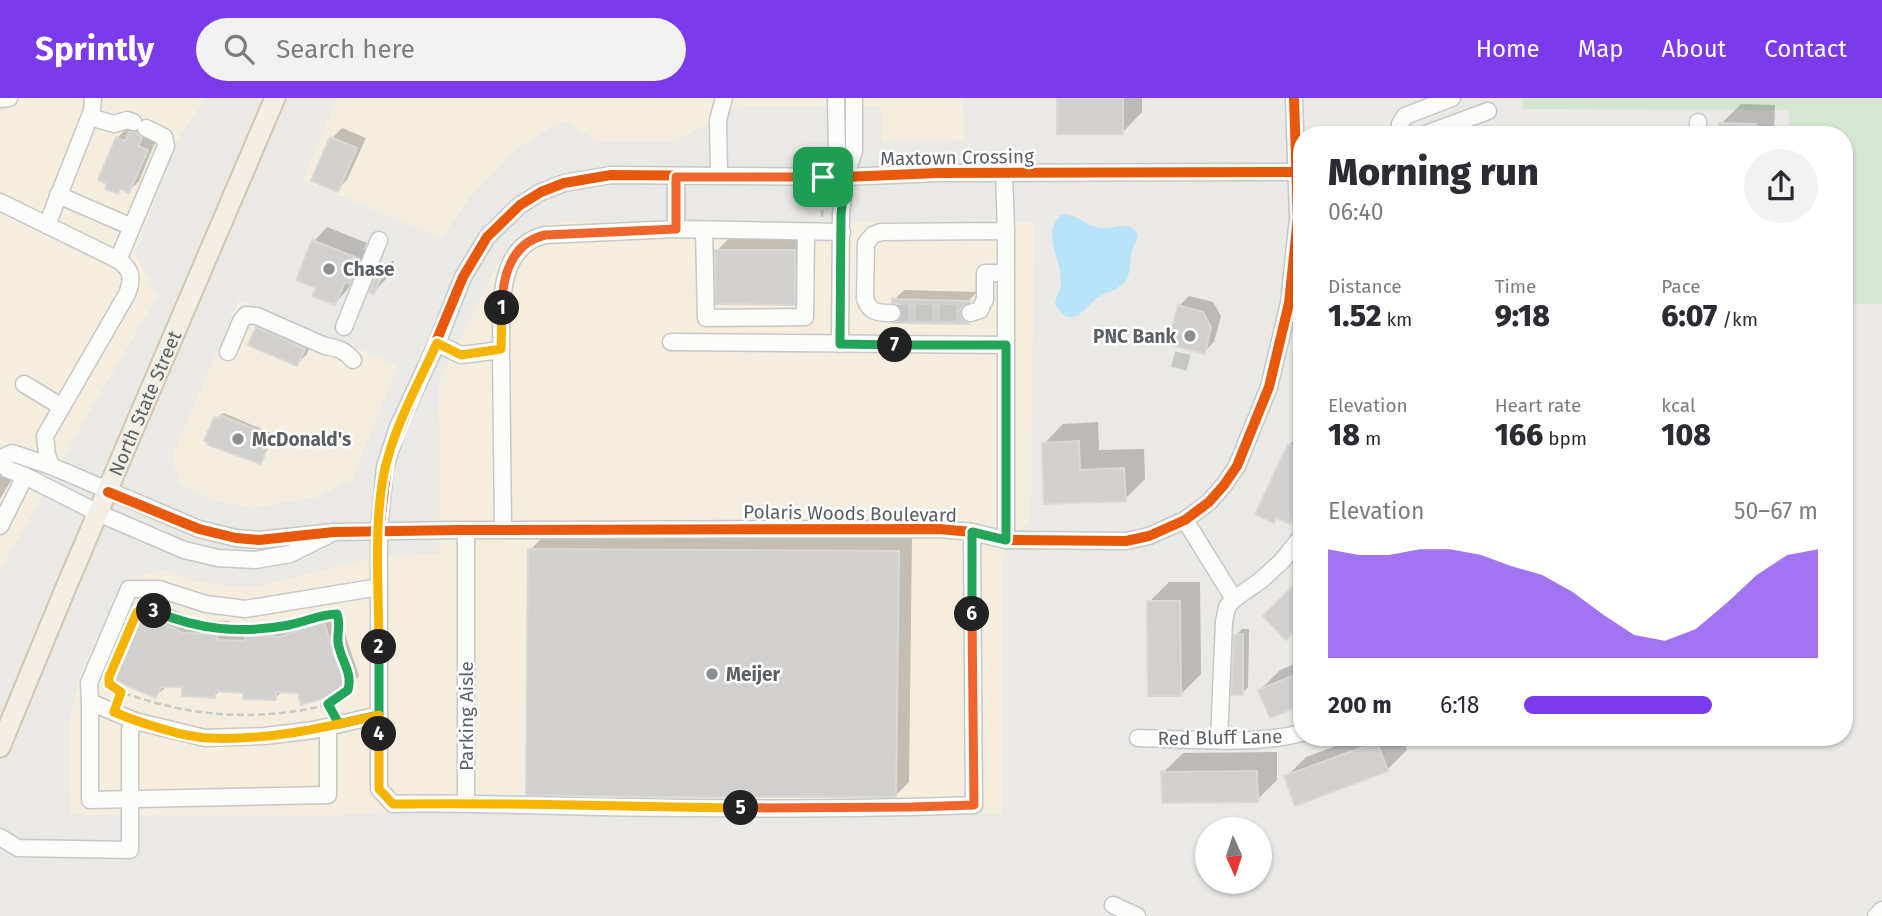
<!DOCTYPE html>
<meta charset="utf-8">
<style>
body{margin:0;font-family:"Fira Sans",sans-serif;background:#f2f2f3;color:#2b2b33;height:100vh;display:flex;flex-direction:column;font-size:26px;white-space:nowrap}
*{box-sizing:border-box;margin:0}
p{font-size:23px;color:#7c7c81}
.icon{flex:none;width:38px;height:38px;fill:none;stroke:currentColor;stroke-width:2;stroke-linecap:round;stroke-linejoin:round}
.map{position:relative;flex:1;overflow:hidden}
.side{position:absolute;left:1293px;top:28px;width:560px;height:620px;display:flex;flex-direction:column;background:#fff;border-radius:28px;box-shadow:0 2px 5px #0004}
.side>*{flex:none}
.needle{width:46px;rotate:177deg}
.buttons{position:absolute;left:1195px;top:719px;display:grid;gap:14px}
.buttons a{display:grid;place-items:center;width:77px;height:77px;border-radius:50%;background:#fff;box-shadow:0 2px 5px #0004;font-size:35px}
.pin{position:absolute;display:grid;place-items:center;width:60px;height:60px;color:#fff;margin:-30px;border-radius:14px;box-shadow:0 4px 10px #0006}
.km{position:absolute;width:35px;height:35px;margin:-18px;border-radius:50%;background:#222;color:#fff;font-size:19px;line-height:35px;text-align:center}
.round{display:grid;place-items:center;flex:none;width:74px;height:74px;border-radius:37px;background:#f2f2f3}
.summary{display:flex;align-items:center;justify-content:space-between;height:119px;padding:0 35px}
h1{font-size:38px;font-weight:800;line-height:52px}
.figures{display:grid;grid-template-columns:repeat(3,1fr);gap:10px;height:119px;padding:7px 35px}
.figures div{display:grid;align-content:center}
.figures b{font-size:30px;font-weight:800}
.figures small{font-size:19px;font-weight:400}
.figures p{font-size:19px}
.chart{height:196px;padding:14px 35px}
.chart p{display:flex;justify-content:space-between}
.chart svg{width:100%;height:126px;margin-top:7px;fill:#7c3aed;opacity:.7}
ul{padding:0 35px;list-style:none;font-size:23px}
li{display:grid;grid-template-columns:112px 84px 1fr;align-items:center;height:52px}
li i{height:18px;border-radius:9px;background:#7c3aed}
header{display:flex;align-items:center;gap:42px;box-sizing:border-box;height:98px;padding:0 35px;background:#7c3aed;color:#fff}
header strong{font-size:33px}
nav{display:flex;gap:38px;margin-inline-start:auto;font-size:24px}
.search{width:490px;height:63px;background:#f2f2f3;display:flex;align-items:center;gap:18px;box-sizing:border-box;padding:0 24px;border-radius:38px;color:#7c7c81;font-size:26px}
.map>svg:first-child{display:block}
.commercial{fill:#f5edde}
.green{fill:#d5e7d1}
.water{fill:#b8e3f8}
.shadow{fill:#0003}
.building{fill:#d2d0cf;stroke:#dad8d5;stroke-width:2}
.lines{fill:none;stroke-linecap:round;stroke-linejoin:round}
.minor-tunnel{stroke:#c7c7c6;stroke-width:16;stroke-dasharray:16 8;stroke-linecap:butt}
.minor-casing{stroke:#c7c7c7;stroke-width:19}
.major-casing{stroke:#d3c7b3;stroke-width:23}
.path{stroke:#c5cbc8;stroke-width:2.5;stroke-dasharray:7 3.5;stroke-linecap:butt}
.minor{stroke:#fcfcfb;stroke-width:16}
.major{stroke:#f3efe7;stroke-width:19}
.cycleway-casing{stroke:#fff;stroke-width:15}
.cycleway{stroke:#e8590c;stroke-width:10}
.split-1-casing{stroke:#fff;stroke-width:14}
.split-2-casing{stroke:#fff;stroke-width:14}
.split-3-casing{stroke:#fff;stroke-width:14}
.split-4-casing{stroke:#fff;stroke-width:14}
.split-5-casing{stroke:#fff;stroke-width:14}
.split-6-casing{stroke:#fff;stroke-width:14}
.split-7-casing{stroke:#fff;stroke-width:14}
.split-8-casing{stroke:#fff;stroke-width:14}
.split-1{stroke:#f0652b;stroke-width:9}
.split-2{stroke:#f5b400;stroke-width:9}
.split-3{stroke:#22a559;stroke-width:9}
.split-4{stroke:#f5b400;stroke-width:9}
.split-5{stroke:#f5b400;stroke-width:9}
.split-6{stroke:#f0652b;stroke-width:9}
.split-7{stroke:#22a559;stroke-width:9}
.split-8{stroke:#22a559;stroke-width:9}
.poi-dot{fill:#8d9092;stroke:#fff;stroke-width:2.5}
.labels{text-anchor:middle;stroke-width:5;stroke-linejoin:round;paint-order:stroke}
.street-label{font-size:19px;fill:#5b6064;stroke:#fff}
.poi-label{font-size:19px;font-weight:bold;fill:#5b6064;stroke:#fff;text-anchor:start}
</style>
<header>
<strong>Sprintly</strong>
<div class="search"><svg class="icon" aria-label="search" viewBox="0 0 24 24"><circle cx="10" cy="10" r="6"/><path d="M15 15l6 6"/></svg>Search here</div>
<nav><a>Home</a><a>Map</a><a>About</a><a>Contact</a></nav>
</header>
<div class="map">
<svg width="1882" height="818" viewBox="0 0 1882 818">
<rect width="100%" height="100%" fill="#ebe9e6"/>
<g class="commercial">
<path d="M0 0H206L175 46 135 157 158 198 99 297 0 473Z"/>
<path d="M337 0H963L964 42 882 43 881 9H737L676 43H597L567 24 554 27 514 53 468 102 442 140 303 82Z"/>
<path d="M569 124H1034L1031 418 1002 459V716L387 714 334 718 71 717 69 626 81 575 120 490 131 480 167 472 193 483 236 489 261 488 364 461 440 455 439 284 499 164 519 138 546 126Z"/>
<path d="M239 202 398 267 352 381 317 399 252 410 217 403 180 387 172 359Z"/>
</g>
<path class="green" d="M1522 0H1882V206H1845L1844 37H1789V12L1523 11Z"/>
<path class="water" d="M1062 116C1077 116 1086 128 1100 130 1114 132 1127 121 1138 136 1137 143 1134 146 1132 152 1129 162 1132 174 1125 183 1119 192 1106 194 1097 200 1085 209 1071 235 1055 206 1056 198 1061 192 1061 185 1062 161 1040 135 1062 116Z"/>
<g class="shadow">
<path d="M1059 0H1142V14L1123 34Z"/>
<path d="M1741 6 1775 7 1774 37H1721V26Z"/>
<path d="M141 24 156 42 139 83 129 93 122 90 117 94V40L127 30 133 32Z"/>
<path d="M342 30 366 40 347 82 337 92 313 82 332 40Z"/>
<path d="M327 129 367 145 364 151 370 154 363 170 353 181 348 191 335 205 318 189 314 143Z"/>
<path d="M730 139H808L807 191 794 205 717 153Z"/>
<path d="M392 163H394L387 180 374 194 378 176Z"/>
<path d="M904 192 977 194 969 202 972 212 978 215 969 224H897L903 217 899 205 894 202Z"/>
<path d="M1189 198 1213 204 1221 218 1214 244 1204 254 1179 208Z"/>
<path d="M267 220 314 240 307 256 297 266 257 230Z"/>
<path d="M224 315 273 336 260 364 215 320Z"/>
<path d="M1098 324 1099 352 1144 351 1145 381 1125 401 1046 404 1044 346 1063 326Z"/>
<path d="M1299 337 1302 338V397L1293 415H1297L1302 405V409L1299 414 1289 424 1278 419 1273 423 1289 347Z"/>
<path d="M0 374 12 381 0 401Z"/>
<path d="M544 438 912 440 909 684 896 697 530 452Z"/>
<path d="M1169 484H1200L1201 576 1181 596 1149 504Z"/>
<path d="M156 504 198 522 230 523V529L255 530 261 524 294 526 337 512 359 578 346 592 283 593 275 600 245 593 221 592 214 598 184 587H168L156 598 143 517Z"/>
<path d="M1242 531H1249L1248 589 1242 595 1236 537Z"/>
<path d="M1302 563V605L1260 592 1280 572Z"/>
<path d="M1360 639H1402L1407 652 1387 672 1286 679 1306 659Z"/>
<path d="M1426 639H1452L1430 648Z"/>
<path d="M1277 654V682L1257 702 1163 675 1183 655Z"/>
</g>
<g class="building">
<rect x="1057" y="0" width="66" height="36"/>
<path d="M1719 25 1756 26 1755 37H1719Z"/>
<path d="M129 34H136L142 40 138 48 148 52 129 95 120 91 118 96 105 91 107 86 98 82 116 39 125 43Z"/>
<path d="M330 39 357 50 338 94 311 83Z"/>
<path d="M312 142 355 159 352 165 358 167 350 186 345 184 335 207 312 198 316 190 296 182Z"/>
<path d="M715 152H795V207L716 206Z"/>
<path d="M377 175 382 177 374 196 369 194Z"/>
<path d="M892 201 970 203 963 207 960 213 962 222 970 226 893 225 901 221 902 214 898 206 892 205Z"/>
<path d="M1178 207 1203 214 1211 229 1205 256 1168 246Z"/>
<path d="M256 229 305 251 297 268 248 247Z"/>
<path d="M220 317 272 338 261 366 208 347 209 345 204 343 214 319 219 321Z"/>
<path d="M1079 343 1080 372 1124 370 1126 403 1044 406 1042 345Z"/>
<path d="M1288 346 1302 352V400L1290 426 1276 420 1274 425 1255 416Z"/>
<path d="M528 451 899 453 896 699H669L526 697Z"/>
<path d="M1302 479V526L1286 542 1263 518Z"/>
<path d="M1147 503H1180L1181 598H1148Z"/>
<path d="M141 516 184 535 218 536 217 542 245 543V537L280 539 324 524 346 593 301 607 298 595 276 594V602L243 601V595L215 593V600L182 598V589H161L156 600 113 582Z"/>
<path d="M1243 536V597H1231L1234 537Z"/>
<path d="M1302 574V607L1270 620 1258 592Z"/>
<path d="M1377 644 1388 673 1295 708 1284 678Z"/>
<path d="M1257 673 1258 704 1162 705 1161 674Z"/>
</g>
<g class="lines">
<g class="minor-tunnel">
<path d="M892 215H970"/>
<path d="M1173 261 1193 266"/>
</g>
<g class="minor-casing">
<g id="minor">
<path d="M836 0 837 55 845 79 854 53V0"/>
<path d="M0 1 9 0"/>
<path d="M90 19 114 26 127 22 133 24"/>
<path d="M1403 37 1400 26 1405 18 1452 0"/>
<path d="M1423 37 1488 13"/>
<path d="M1698 37V24"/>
<path d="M719 78 718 22 724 0"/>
<path d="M676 79V131"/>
<path d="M58 97 132 129"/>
<path d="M0 104 118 162C132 171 133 181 127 196L45 338 47 357 51 368"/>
<path d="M47 127 92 13 93 0"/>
<path d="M704 132 706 220 805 219 806 134"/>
<path d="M1006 133V442"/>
<path d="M118 162 166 48 164 39 146 30"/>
<path d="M892 215C878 215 870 215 865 201L866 145 873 137 881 134 1006 133 1004 75"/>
<path d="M970 215 980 212 985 201V175H1006"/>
<path d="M344 229 379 142"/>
<path d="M671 244 1006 247"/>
<path d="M437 245 461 257 501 252C502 212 495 149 545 137L676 131 842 134"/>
<path d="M840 246 841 117 845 79"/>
<path d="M501 252 503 431"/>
<path d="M228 254 241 223 246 217 257 218 325 248C337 250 345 252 353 262"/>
<path d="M24 286 62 309"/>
<path d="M1185 422 1234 501"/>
<path d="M0 428 25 378"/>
<path d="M466 432V704"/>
<path d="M334 434 290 456 255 462 218 460 184 452 98 415 25 378 7 371 1 360 12 355 51 368 199 431 236 440 259 442 334 434 459 432 939 431 972 434 1006 442 1126 443 1149 438 1185 422 1209 404 1224 387 1237 368 1269 289 1289 205 1298 120 1294 0"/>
<path d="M972 434 974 707C850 712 725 711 601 709 531 708 462 704 393 706L379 691V433L385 369 398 329 437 245 463 179 487 139 520 107 541 94 564 85 611 77 845 79 938 75 1302 74"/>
<path d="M90 604V702L328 697V629"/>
<path d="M135 623 205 640 265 638 314 632 379 617"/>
<path d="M1138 640C1192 641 1250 648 1302 635"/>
<path d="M1219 642 1224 524 1227 509 1234 501 1260 483 1281 464 1302 438"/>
<path d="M0 739 18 750 130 752V632L135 623 90 604 89 585 129 491H159L206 506 245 511 379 489"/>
<path d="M1113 807 1137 818"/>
<path d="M1876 818 1882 812"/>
</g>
</g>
<g class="major-casing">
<g id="major">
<path id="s1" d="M0 649 64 494 275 0"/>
</g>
</g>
<g class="path">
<path d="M822 119 823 94"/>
<path d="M117 561 137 514 144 510 174 522 225 532 269 530 337 516C341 526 337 534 338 544 341 574 368 584 329 606"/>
<path d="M109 580V586L121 594"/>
<path d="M119 601 121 594C174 613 225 621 281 615 297 613 313 611 329 606L332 614"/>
</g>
<use href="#minor" class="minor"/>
<use href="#major" class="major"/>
<g class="cycleway-casing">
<g id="cycleway">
<path d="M108 394 199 431 236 440 259 442 334 434 459 432 939 431 972 434 1006 442 1126 443 1149 438 1185 422 1209 404 1224 387 1237 368 1269 289 1289 205 1298 120 1294 0"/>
<path d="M379 433 388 359 463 179 487 139 520 107 541 94 564 85 611 77 845 79 938 75 1302 74"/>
</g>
</g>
<use href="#cycleway" class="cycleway"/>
</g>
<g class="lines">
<g class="split-1-casing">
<path id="split-1" d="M502 210C502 179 511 145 545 137L676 131V79H823"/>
</g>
<g class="split-2-casing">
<path id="split-2" d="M379 549C379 493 372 412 388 359 399 320 420 282 437 245L461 257 501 251 502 210"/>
</g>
<g class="split-3-casing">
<path id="split-3" d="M154 513C199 532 241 536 289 527 305 524 321 516 337 516 341 526 337 534 338 544 340 562 353 573 348 592L328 606 339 626 379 617V549"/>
</g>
<g class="split-4-casing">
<path id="split-4" d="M154 513 144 510 137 514 109 579V586L121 594 114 614C137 624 184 639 208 640 266 643 322 630 379 617V636"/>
</g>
<g class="split-5-casing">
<path id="split-5" d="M379 636V691L393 706C509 704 625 709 741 710"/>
</g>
<g class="split-6-casing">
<path id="split-6" d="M741 710 912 709 974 707 972 516"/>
</g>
<g class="split-7-casing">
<path id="split-7" d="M895 247H1006V442L972 434V516"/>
</g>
<g class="split-8-casing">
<path id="split-8" d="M823 79H845L841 117 840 246 895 247"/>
</g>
<use href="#split-1" class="split-1"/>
<use href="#split-2" class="split-2"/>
<use href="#split-3" class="split-3"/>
<use href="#split-4" class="split-4"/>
<use href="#split-5" class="split-5"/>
<use href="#split-6" class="split-6"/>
<use href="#split-7" class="split-7"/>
<use href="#split-8" class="split-8"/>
</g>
<g class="poi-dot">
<circle cx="329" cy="171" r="7"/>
<circle cx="1190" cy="238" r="7"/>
<circle cx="238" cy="341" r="7"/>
<circle cx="712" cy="576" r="7"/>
</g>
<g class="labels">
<g class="street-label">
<text transform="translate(957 59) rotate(-1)" y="7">Maxtown Crossing</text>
<text dy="7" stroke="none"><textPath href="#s1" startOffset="373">North State Street</textPath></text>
<text transform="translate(850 415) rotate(1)" y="7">Polaris Woods Boulevard</text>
<text transform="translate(466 618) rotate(-90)" y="7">Parking Aisle</text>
<text transform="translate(1220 639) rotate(-1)" y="7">Red Bluff Lane</text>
</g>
<g class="poi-label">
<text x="343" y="178">Chase</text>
<text x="1176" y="245" text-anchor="end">PNC Bank</text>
<text x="252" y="348">McDonald's</text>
<text x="726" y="583">Meijer</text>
</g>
</g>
</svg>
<div class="buttons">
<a><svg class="needle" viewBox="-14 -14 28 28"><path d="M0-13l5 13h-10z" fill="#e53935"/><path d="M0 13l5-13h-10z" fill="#7c7c81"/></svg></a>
</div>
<div class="pin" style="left:823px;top:79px;background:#1e9e55"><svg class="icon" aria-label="arrive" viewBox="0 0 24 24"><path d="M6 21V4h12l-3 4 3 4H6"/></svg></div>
<b class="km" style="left:502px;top:210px">1</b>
<b class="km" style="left:379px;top:549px">2</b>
<b class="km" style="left:154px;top:513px">3</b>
<b class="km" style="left:379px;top:636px">4</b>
<b class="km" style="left:741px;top:710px">5</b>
<b class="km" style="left:972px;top:516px">6</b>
<b class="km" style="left:895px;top:247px">7</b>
<section class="side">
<div class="summary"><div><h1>Morning run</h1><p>06:40</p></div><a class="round"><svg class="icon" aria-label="share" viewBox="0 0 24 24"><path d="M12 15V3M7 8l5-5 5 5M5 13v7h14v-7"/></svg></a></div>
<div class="figures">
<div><p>Distance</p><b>1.52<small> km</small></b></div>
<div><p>Time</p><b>9:18</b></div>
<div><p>Pace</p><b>6:07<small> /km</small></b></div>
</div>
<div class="figures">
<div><p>Elevation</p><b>18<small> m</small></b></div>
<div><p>Heart rate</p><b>166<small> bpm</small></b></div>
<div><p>kcal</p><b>108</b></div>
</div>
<div class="chart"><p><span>Elevation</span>50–67 m</p>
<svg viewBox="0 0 160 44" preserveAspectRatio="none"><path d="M0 44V6L10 8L20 8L30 6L40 6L50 8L60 12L70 15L80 21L90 29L100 36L110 38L120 34L130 25L140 15L150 8L160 6V44z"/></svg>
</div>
<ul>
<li><b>200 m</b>6:18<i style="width:64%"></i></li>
</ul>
</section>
</div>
